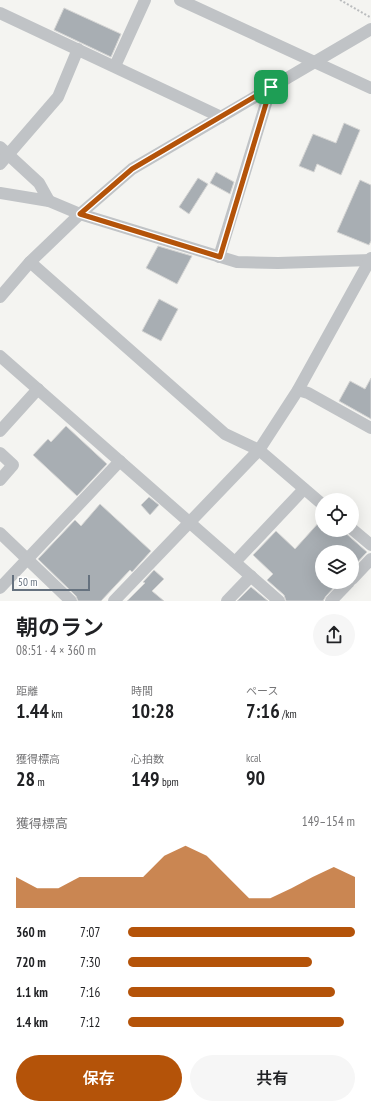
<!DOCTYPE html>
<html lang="ja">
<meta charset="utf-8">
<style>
body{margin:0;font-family:"PT Sans Narrow","Noto Sans JP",sans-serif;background:#f6f6f6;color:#202124;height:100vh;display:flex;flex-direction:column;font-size:15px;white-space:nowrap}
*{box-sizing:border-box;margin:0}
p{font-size:13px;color:#757577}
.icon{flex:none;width:22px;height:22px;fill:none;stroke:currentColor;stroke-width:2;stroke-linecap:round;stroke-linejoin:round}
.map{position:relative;height:601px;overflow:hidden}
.drawer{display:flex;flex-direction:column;background:#fff;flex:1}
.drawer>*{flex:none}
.fabs{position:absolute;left:315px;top:493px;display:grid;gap:8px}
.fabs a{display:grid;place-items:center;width:44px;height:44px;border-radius:50%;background:#fff;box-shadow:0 4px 16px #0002;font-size:20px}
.scale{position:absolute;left:12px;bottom:10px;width:78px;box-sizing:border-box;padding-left:4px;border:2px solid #66727f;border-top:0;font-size:11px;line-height:14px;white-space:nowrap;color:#66727f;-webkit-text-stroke:3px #fff;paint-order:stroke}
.pin{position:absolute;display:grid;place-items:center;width:34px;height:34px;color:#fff;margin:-17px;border-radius:8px;box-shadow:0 2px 6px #0006}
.round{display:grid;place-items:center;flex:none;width:42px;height:42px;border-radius:21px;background:#f6f6f6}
.headline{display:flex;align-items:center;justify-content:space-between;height:68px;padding:0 16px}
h1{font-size:22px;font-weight:600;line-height:30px}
.stats{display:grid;grid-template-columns:repeat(3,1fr);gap:6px;height:68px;padding:4px 16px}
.stats div{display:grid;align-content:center}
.stats b{font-size:20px;font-weight:600}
.stats small{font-size:11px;font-weight:400}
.stats p{font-size:11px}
.chart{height:112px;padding:8px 16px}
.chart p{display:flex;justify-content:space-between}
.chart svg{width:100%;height:72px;margin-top:4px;fill:#b45309;opacity:.7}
.cta{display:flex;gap:8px;margin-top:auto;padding:8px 16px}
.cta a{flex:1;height:46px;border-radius:24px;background:#b45309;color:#fff;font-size:16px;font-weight:600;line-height:46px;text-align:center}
.cta a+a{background:#f6f6f6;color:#202124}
ul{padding:0 16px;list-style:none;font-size:13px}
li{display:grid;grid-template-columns:64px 48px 1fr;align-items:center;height:30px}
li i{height:10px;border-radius:5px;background:#b45309}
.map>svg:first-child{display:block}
.building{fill:#a8aeb3;stroke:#d5d5d4}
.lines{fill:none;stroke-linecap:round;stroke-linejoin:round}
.path{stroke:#babcbe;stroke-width:2;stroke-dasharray:2 2;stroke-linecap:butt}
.minor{stroke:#c0c3c6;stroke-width:12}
.route-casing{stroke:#fff;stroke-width:8}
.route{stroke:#b45309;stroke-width:5}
</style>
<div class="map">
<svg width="371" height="601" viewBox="0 0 371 601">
<rect width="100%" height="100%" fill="#f4f4f1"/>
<g class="building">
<path d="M64 8 121 34 111 57 54 30Z"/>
<path d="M344 123 360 130 341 175 317 164 314 172 299 166 313 134 336 143Z"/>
<path d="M216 172 234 182 230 194 210 183Z"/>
<path d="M198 178 208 184 189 214 179 207Z"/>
<path d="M360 180 371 185V241L369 245 337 232Z"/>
<path d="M158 246 192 256 177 284 146 268Z"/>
<path d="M159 299 178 309 161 341 142 331Z"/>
<path d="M371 378V419L339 401 350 381 365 389Z"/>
<path d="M66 426 107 464 77 496 33 455 48 439 51 442Z"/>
<path d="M149 497 159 505 150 515 141 505Z"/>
<path d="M100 504 151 551 132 572 130 570 101 601H78L76 596 38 559 75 520 81 526Z"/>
<path d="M322 519V530H342L367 552 352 568V552H322V582H339L326 596 323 601H286L284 595 267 580 273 574 253 555 276 531 295 549Z"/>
<path d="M154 570 164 579 152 591 164 601H127L145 583 143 582Z"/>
<path d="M251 587 268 601H237Z"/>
</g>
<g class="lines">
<path class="path" d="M340 0 370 17"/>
<g class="minor">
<path d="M180 0 371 88"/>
<path d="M0 13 221 117"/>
<path d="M115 66 145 0"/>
<path d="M0 147 39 183 49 201"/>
<path d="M0 164 58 97 78 49"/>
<path d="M0 193 49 201 80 214 237 262 278 263 371 260"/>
<path d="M219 257 271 87"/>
<path d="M30 262 225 434 259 450 322 504"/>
<path d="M0 297 30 262 80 214 132 169 371 29"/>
<path d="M0 356 279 601"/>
<path d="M298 390 308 393 371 428"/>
<path d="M0 431 38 389"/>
<path d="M0 453 13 465 0 480"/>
<path d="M352 529 371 545"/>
<path d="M0 533 71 601"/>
<path d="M235 562 304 489"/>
<path d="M352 579 371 559"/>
<path d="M0 588 120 461"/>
<path d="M114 601 259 450 298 390 371 258"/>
<path d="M227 601 251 576"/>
<path d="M331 601 349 582"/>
</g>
</g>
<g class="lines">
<g class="route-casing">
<path id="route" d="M271 87 220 257 80 214 132 169Z"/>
</g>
<use href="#route" class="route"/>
</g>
</svg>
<div class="fabs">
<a><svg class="icon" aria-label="locate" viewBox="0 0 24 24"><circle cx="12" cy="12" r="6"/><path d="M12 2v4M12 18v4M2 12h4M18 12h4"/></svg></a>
<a><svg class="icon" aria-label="layers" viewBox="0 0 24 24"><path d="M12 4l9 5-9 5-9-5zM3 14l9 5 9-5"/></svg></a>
</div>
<div class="scale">50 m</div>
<div class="pin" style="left:271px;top:87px;background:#1e9e55"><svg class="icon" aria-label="arrive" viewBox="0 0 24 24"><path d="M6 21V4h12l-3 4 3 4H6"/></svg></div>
</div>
<section class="drawer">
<div class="headline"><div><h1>朝のラン</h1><p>08:51 · 4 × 360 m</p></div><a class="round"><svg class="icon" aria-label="share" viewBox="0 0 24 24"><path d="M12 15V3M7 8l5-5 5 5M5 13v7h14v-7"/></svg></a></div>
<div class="stats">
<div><p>距離</p><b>1.44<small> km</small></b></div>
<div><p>時間</p><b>10:28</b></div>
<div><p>ペース</p><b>7:16<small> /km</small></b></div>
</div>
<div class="stats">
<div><p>獲得標高</p><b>28<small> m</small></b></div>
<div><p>心拍数</p><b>149<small> bpm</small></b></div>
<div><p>kcal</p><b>90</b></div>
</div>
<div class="chart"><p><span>獲得標高</span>149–154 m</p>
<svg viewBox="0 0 160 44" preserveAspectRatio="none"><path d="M0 44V25L10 32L20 32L30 25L40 25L50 25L60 25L70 12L80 6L90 12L100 25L110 38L120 38L130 32L140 25L150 19L160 25V44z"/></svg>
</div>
<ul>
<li><b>360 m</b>7:07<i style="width:100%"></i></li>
<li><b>720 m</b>7:30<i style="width:81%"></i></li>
<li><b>1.1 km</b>7:16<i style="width:91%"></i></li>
<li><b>1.4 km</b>7:12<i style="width:95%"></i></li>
</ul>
<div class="cta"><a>保存</a><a>共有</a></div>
</section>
